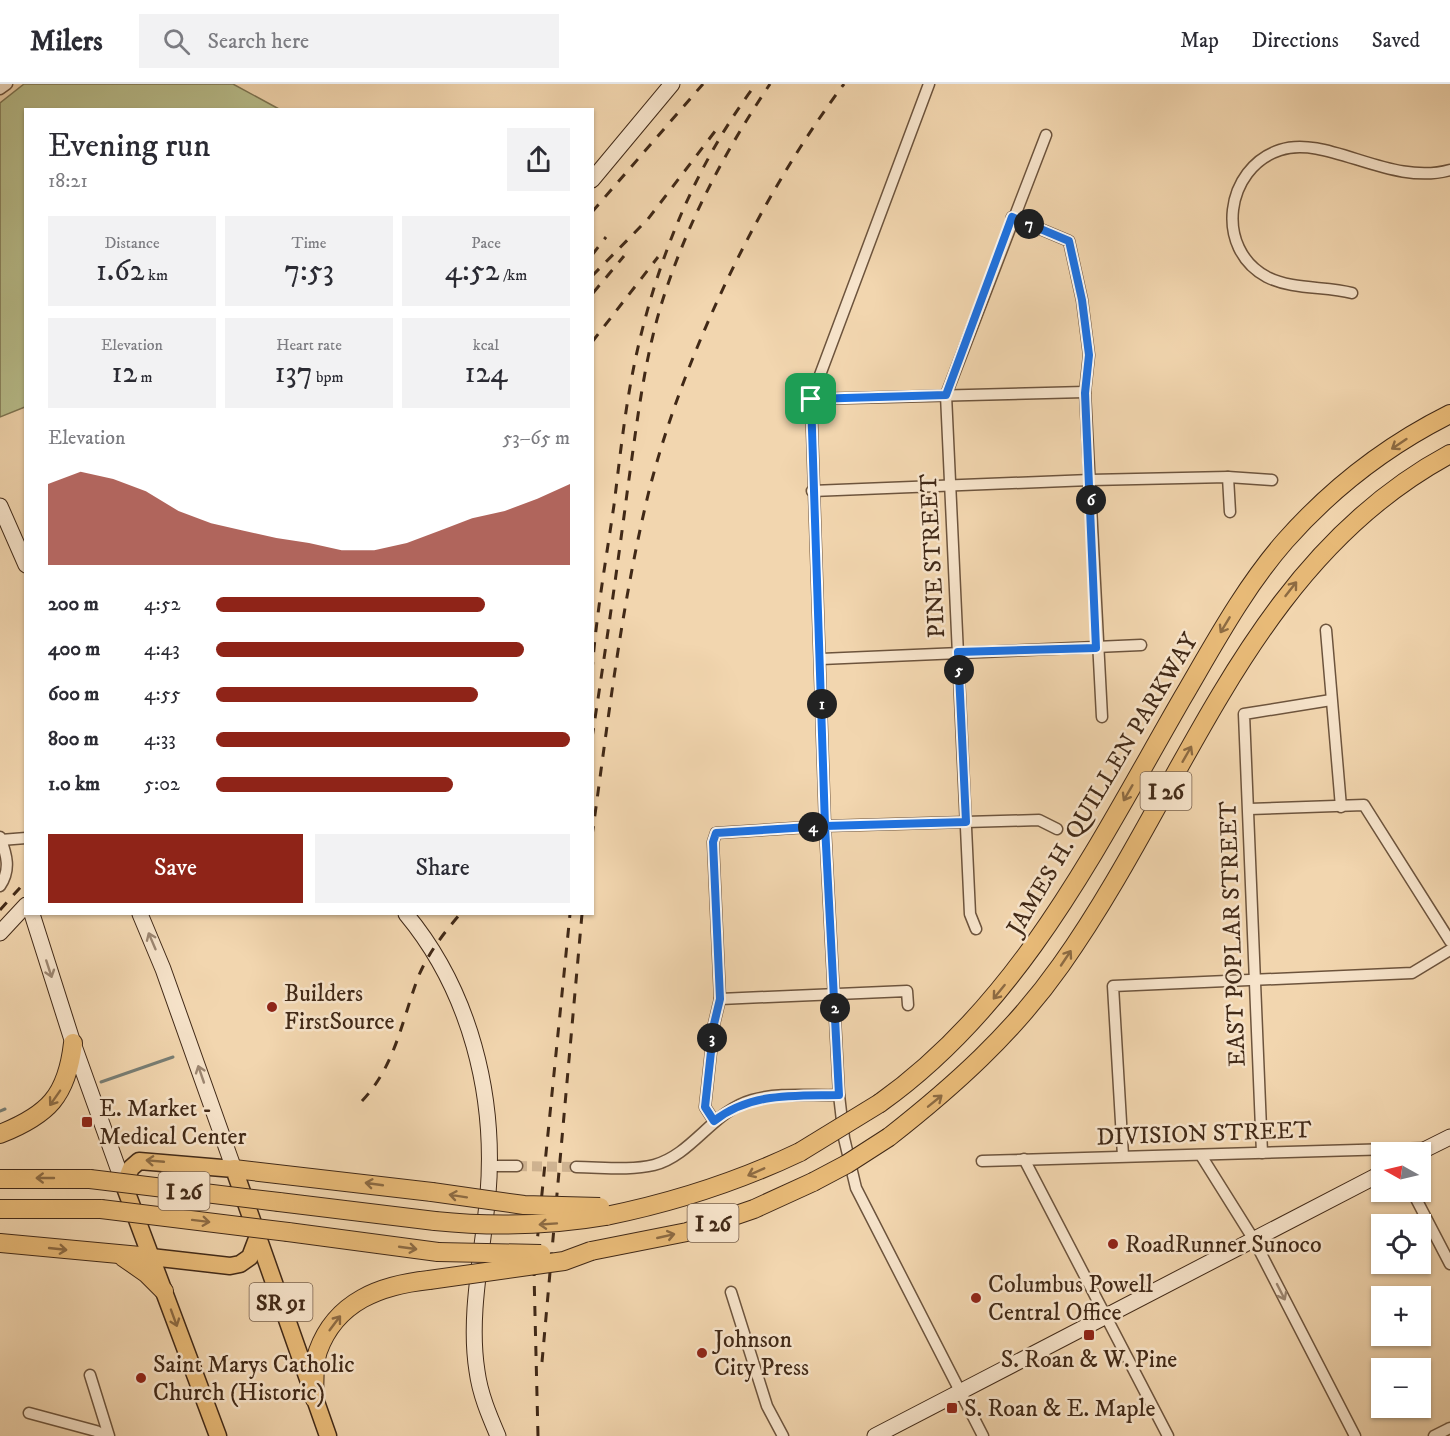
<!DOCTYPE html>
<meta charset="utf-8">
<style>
body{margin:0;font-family:"IM FELL DW Pica",serif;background:#f2f2f3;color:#2b2b33;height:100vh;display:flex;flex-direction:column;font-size:22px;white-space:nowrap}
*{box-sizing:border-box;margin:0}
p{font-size:20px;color:#7c7c81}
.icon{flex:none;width:33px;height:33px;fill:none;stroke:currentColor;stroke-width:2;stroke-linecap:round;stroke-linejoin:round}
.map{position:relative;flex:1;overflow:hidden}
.drawer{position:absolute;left:24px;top:24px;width:570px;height:807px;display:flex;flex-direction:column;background:#fff;border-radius:0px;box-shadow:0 2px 4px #0004}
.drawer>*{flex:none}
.needle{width:39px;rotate:278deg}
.fabs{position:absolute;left:1371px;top:1058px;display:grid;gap:12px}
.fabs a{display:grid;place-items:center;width:60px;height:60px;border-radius:0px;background:#fff;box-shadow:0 2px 4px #0004;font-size:30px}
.pin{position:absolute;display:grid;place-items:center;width:51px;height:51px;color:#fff;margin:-26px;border-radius:12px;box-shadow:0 3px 9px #0006}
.km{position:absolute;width:30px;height:30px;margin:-15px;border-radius:50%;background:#222;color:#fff;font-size:16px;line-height:30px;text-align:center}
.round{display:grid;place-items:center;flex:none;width:63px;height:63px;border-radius:0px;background:#f2f2f3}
.summary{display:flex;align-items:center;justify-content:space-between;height:102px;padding:0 24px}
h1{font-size:33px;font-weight:600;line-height:45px}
.stats{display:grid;grid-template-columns:repeat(3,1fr);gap:9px;height:102px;padding:6px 24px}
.stats div{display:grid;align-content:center;border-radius:0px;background:#f2f2f3;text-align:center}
.stats b{font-size:30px;font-weight:600}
.stats small{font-size:16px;font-weight:400}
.stats p{font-size:16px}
.chart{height:168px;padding:12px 24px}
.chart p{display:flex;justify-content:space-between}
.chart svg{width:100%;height:108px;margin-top:6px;fill:#8f2418;opacity:.7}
.button{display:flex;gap:12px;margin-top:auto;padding:12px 24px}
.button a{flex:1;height:69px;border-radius:0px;background:#8f2418;color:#fff;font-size:24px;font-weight:600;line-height:69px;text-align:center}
.button a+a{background:#f2f2f3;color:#2b2b33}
ul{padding:0 24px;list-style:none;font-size:20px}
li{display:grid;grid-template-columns:96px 72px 1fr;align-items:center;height:45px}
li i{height:15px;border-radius:8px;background:#8f2418}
header{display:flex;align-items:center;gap:36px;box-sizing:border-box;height:84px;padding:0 30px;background:#fff;border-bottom:2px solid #e1e1e2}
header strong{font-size:28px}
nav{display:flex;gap:33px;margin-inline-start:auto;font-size:21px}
.search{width:420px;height:54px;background:#f2f2f3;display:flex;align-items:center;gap:15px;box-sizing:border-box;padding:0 21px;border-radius:0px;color:#7c7c81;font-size:22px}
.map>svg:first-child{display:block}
.green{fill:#b8be8c;stroke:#7c7452;stroke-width:1.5}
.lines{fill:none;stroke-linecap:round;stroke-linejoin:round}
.stream{stroke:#787e75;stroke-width:3}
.street-tunnel{stroke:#cfb391;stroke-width:10;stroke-dasharray:10 5;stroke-linecap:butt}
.street-casing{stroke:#6d543d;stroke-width:13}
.secondary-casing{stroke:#412917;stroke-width:17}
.primary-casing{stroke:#412917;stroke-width:19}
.highway-casing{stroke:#412917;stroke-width:20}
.street{stroke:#f7e4cb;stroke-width:10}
.secondary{stroke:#f7e4cb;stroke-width:15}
.primary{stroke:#e9bb78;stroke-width:16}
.highway{stroke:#e9bb78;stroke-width:18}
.rail{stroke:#412917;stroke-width:3;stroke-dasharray:10 10;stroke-linecap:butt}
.highway-bridge-casing{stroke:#412917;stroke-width:20;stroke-linecap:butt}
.highway-bridge{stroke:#e9bb78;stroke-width:18}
.oneway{stroke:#8d6b43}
.oneway2{stroke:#9c8671}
.route-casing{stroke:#fff;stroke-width:12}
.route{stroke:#1a73e8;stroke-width:8}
.poi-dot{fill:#8f2418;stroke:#f7e4cb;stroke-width:2}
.labels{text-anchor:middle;stroke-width:5;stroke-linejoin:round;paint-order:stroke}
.shield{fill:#f7e4cb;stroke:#78614d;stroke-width:1.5}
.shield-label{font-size:22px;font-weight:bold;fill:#412917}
.street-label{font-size:24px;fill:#412917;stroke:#f7e4cb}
.poi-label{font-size:24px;fill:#412917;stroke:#f7e4cb;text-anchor:start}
</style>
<header>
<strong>Milers</strong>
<div class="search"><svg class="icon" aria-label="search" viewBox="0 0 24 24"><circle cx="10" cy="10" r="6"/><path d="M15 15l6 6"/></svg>Search here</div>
<nav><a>Map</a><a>Directions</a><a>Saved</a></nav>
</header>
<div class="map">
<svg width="1450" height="1352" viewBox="0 0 1450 1352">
<rect width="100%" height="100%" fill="#f2d6af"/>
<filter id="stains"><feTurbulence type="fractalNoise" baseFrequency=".00333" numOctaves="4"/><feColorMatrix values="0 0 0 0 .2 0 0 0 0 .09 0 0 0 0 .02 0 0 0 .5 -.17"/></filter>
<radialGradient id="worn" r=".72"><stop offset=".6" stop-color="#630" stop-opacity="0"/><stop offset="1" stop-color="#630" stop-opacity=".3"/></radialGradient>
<path class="green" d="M24 0H233L279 25 26 26 25 323 0 333V19Z"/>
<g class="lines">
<g class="stream">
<path d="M101 998 173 973"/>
<path d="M0 1027 5 1025"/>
</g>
<path class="street-tunnel" d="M517 1082 576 1083"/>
<g class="street-casing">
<g id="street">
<path d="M929 0 811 315 825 742 839 1011 844 1054 856 1104 983 1352"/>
<path d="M0 5 7 0"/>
<path d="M1012 133 1069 157 1082 216 1089 271 1085 308 1102 633"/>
<path d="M1352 209C1325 202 1293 206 1267 193 1214 165 1225 84 1280 66 1327 50 1390 103 1450 86"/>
<path d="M811 315 1085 308"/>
<path d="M1228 393 1230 428"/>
<path d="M812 407 1090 396 1228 393 1272 396"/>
<path d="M1326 546 1341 723"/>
<path d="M821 575 1141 561"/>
<path d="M1249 725 1364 721 1450 857"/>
<path d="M0 753C7 771 11 786 0 802"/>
<path d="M1 756 26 754"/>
<path d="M976 845 970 830 946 311 1046 51"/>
<path d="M720 915 907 907 908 921"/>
<path d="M714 1037 705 1023 714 940 720 915 713 758 716 749 825 742 1039 736 1057 745"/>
<path d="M1262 1069 1244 630 1331 616"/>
<path d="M1123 1072 1113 902 1412 889 1450 866"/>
<path d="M1202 1073 1254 1156 1355 1352"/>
<path d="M1024 1075 1168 1352"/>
<path d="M982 1077 1428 1064"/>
<path d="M490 1082H517"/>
<path d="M576 1083C601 1083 629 1087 654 1081 692 1071 713 1027 752 1016 779 1008 811 1012 839 1011"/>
<path d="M1412 1107 1450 1180"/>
<path d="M731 1208 767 1322 783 1352"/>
<path d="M90 1291 109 1352"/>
<path d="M29 1329 96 1347 106 1352"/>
<path d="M1434 1352 1450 1344"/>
</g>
</g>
<g class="secondary-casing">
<g id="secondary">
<path d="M592 96 672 0"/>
<path d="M0 422 26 481"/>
<path d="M32 830 73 959 124 1101"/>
<path d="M140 830 163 885 234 1085"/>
<path d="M406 830C470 907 496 1011 488 1110 483 1168 468 1230 477 1287 480 1310 489 1331 498 1352"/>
<path d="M0 849 26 821"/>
<path d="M1420 1068 1450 1053"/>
<path d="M875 1352 1382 1089"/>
</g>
</g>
<g class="primary-casing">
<g id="primary">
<path d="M151 1173 230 1182 240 1180 250 1173 258 1152"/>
<path d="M218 1352 124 1101 131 1084 139 1077 234 1085 328 1352"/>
</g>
</g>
<g class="highway-casing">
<g id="highway">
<path d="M880 1019C1022 918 1098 760 1183 613 1214 560 1244 504 1285 457 1331 405 1388 361 1450 330"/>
<path d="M0 1050C48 1031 67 1012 73 959"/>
<path d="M889 1053C954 1002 1013 949 1061 881 1186 705 1249 478 1450 370"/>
<path d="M234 1085 432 1108"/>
<path d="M0 1095H90"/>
<path d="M279 1118 435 1137"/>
<path d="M0 1125H101"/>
<path d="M606 1132C675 1118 737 1098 800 1068"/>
<path d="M288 1148 438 1168"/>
<path d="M0 1159 151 1173"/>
<path d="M591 1167 687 1148 754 1125 813 1098"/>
<path d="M123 1173 146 1189 164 1207"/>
<path d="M314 1314C315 1299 313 1281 318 1267 336 1217 381 1201 429 1196"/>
</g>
</g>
<use href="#street" class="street"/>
<use href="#secondary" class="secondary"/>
<use href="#primary" class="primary"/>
<use href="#highway" class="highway"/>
<g class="rail">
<path d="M592 128 703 0"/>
<path d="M592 171 606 153"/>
<path d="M592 192 648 135 716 46"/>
<path d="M593 209 624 172"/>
<path d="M592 258 658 173"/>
<path d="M592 588C596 532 606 476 614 421 620 373 625 324 635 277 656 178 695 81 756 0"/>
<path d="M592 654C605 570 617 486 628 402 637 339 644 275 663 215 688 137 725 67 770 0"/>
<path d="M592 752C608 638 621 523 648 411 682 274 759 113 844 0"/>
<path d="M0 826 26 797"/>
<path d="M362 1017C396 981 402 935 419 891 429 868 444 849 460 830"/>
<path d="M542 1278 582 830"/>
<path d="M538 1352 534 1189 570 830"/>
</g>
<g class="highway-bridge-casing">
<g id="highway-bridge">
<path d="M800 1068 880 1019"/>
<path d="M90 1095 279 1118"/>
<path d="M813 1098 847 1080 889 1053"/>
<path d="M432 1108 524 1121 600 1123"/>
<path d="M101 1125 288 1148"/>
<path d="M435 1137C493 1143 548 1142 606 1132"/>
<path d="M438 1168 541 1170"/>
<path d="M429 1196 564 1177 591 1167"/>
</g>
</g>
<use href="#highway-bridge" class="highway-bridge"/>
</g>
<defs><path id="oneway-shaft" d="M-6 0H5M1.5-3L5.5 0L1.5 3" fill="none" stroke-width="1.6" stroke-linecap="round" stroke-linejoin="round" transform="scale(1.5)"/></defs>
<g class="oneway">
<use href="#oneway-shaft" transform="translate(1399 360) rotate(146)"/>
<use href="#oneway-shaft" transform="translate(1291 505) rotate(-52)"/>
<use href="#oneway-shaft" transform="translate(1225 541) rotate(121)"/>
<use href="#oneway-shaft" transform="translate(1187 670) rotate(-60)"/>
<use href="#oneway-shaft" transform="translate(1128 709) rotate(120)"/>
<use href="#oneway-shaft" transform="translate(1066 874) rotate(-56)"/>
<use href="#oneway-shaft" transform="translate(999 908) rotate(129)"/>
<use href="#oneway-shaft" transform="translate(55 1014) rotate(125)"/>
<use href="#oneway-shaft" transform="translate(935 1017) rotate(-39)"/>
<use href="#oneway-shaft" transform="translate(155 1077) rotate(-175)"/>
<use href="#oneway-shaft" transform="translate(756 1088) rotate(156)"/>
<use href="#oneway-shaft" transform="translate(45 1094) rotate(-180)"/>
<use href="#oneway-shaft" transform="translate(374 1100) rotate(-172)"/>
<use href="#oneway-shaft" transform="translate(458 1112) rotate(-171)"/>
<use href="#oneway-shaft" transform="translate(201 1137) rotate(7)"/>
<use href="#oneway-shaft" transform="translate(548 1140) rotate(176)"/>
<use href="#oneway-shaft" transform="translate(666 1152) rotate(-13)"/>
<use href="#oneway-shaft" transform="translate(408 1164) rotate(8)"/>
<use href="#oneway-shaft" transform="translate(58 1165) rotate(6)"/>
<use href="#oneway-shaft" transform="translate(174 1234) rotate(70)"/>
<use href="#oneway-shaft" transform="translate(335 1239) rotate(-53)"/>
</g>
<g class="oneway2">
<use href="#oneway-shaft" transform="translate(152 857) rotate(-113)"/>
<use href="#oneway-shaft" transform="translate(49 885) rotate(72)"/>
<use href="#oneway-shaft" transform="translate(201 990) rotate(-109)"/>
<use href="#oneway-shaft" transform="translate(1281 1208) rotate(63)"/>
</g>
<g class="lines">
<g class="route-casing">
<path id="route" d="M811 315 825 742 839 1011C794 1012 751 1008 714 1037L705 1023 714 940 720 915 713 758 716 749 825 742 966 738 958 568 1096 564 1085 309 1089 271 1082 216 1069 157 1012 133 946 311 811 315"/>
</g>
<use href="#route" class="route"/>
</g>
<g class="poi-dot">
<circle cx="272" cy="923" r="6"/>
<rect x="81" y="1032" width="12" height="12" rx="3"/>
<circle cx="1113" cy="1160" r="6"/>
<circle cx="976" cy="1214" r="6"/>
<rect x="1083" y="1245" width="12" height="12" rx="3"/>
<circle cx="702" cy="1269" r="6"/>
<circle cx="141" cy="1294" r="6"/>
<rect x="946" y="1318" width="12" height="12" rx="3"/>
</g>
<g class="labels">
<g class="shield">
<rect x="1140.5" y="688" width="51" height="38" rx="4.5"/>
<rect x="158.5" y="1088" width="51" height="38" rx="4.5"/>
<rect x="687.5" y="1120" width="51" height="38" rx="4.5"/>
<rect x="249.5" y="1199" width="63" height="38" rx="4.5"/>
</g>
<g class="shield-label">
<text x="1166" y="715">I 26</text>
<text x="184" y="1115">I 26</text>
<text x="713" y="1147">I 26</text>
<text x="281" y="1226">SR 91</text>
</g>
<g class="street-label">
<text transform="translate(932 472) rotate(-93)" y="8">PINE STREET</text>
<text transform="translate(1102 700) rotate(-59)" y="8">JAMES H. QUILLEN PARKWAY</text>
<text transform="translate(1232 850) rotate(-92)" y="8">EAST POPLAR STREET</text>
<text transform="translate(1204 1049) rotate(-2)" y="8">DIVISION STREET</text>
</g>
<g class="poi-label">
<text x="284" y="917">Builders<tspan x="284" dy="28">FirstSource</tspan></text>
<text x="99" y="1032">E. Market -<tspan x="99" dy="28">Medical Center</tspan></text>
<text x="1125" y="1168">RoadRunner Sunoco</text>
<text x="988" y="1208">Columbus Powell<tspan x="988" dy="28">Central Office</tspan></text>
<text x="714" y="1263">Johnson<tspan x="714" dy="28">City Press</tspan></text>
<text x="1089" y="1283" text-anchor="middle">S. Roan &amp; W. Pine</text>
<text x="153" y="1288">Saint Marys Catholic<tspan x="153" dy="28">Church (Historic)</tspan></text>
<text x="964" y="1332">S. Roan &amp; E. Maple</text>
</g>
</g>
<rect width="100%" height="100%" filter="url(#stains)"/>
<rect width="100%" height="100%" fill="url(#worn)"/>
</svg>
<div class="fabs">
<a><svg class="needle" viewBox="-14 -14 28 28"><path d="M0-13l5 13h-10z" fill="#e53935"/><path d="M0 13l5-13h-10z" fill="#7c7c81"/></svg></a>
<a><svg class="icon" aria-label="locate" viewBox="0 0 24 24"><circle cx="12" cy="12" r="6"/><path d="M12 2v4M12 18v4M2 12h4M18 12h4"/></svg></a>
<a>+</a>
<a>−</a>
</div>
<div class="pin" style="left:811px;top:315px;background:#1e9e55"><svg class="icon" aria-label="arrive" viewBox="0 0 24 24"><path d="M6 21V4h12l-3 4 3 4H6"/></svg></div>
<b class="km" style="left:822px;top:620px">1</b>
<b class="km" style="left:835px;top:924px">2</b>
<b class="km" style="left:712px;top:954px">3</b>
<b class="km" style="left:813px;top:743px">4</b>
<b class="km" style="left:959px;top:586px">5</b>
<b class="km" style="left:1091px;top:416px">6</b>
<b class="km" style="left:1029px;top:140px">7</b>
<section class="drawer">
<div class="summary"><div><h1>Evening run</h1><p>18:21</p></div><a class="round"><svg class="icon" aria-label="share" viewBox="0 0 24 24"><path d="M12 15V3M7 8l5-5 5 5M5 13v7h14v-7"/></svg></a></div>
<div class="stats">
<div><p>Distance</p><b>1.62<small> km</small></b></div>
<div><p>Time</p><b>7:53</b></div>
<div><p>Pace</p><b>4:52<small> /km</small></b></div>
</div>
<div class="stats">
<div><p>Elevation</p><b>12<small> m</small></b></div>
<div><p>Heart rate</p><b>137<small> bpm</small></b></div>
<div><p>kcal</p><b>124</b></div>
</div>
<div class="chart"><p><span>Elevation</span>53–65 m</p>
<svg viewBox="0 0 160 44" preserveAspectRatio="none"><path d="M0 44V11L10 6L20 9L30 14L40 22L50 27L60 30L70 33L80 35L90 38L100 38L110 35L120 30L130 25L140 22L150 17L160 11V44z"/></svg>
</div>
<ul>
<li><b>200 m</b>4:52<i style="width:76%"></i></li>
<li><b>400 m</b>4:43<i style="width:87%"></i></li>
<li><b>600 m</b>4:55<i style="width:74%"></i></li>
<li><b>800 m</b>4:33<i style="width:100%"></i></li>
<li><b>1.0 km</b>5:02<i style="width:67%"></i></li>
</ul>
<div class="button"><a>Save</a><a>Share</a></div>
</section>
</div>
